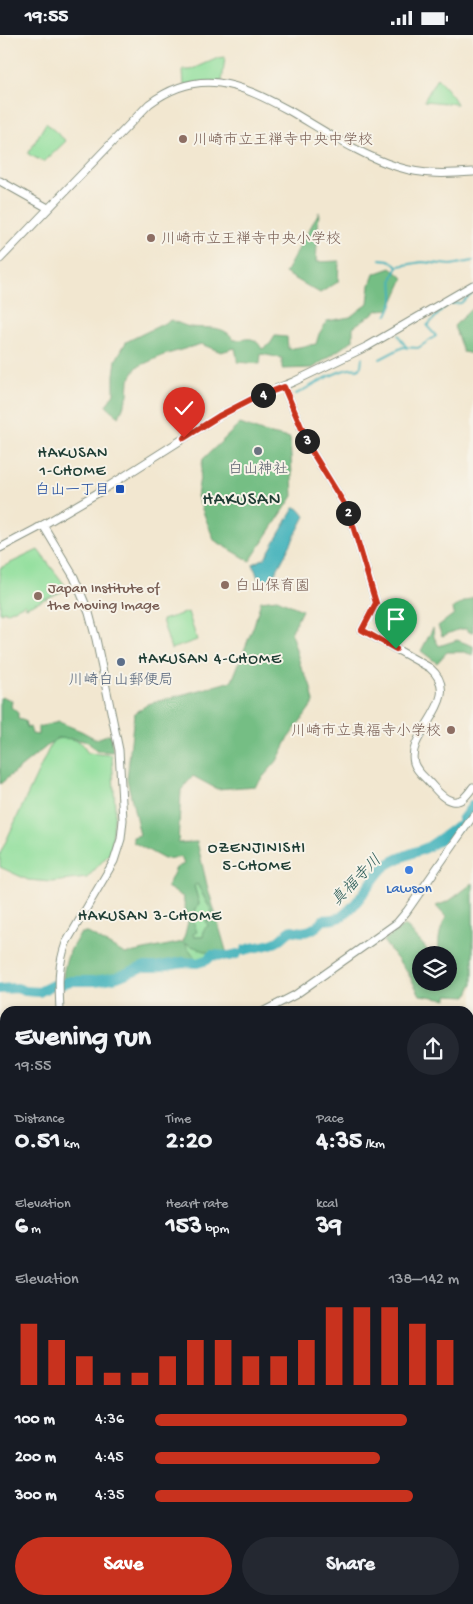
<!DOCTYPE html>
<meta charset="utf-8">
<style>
body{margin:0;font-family:"Gochi Hand","Klee One",sans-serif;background:#242831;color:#f1f3f6;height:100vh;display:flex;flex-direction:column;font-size:19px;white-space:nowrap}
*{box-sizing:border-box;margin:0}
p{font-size:16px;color:#9ea1a6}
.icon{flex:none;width:28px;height:28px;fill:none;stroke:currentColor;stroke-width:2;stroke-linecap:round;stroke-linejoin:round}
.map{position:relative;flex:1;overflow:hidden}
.sheet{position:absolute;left:0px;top:971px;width:474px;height:599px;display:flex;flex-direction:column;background:#171b24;border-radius:15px 15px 0 0;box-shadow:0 2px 8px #0003}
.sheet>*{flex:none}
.controls{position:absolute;left:412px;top:911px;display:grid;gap:10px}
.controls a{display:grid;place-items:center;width:45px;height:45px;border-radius:50%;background:#171b24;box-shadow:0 2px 8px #0003;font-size:25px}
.pin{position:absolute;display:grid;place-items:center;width:42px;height:42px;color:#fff;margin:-51px -21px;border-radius:50% 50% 50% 0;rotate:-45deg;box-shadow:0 0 5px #0007}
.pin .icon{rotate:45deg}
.km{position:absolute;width:25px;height:25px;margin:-12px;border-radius:50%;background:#222;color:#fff;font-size:14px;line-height:25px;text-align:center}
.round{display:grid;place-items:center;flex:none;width:52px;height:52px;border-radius:26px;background:#242831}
.headline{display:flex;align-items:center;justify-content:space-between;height:85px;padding:0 15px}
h1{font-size:28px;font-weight:800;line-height:38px}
.metrics{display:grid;grid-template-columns:repeat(3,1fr);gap:8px;height:85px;padding:5px 15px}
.metrics div{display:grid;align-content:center}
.metrics b{font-size:25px;font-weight:800}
.metrics small{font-size:14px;font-weight:400}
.metrics p{font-size:14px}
.chart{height:140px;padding:10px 15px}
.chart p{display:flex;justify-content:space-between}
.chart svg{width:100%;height:90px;margin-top:5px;stroke:#c8321e;stroke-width:6}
.button{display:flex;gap:10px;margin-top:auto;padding:10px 15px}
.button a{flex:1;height:58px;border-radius:30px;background:#c8321e;color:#fff;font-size:20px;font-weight:800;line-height:58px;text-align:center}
.button a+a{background:#242831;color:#f1f3f6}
ul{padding:0 15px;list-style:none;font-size:16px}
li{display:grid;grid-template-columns:80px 60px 1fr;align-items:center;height:38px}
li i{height:12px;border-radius:6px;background:#c8321e}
.status{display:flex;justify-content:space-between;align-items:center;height:35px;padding:0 25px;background:#171b24;direction:ltr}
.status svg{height:14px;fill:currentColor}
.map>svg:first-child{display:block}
.green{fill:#91df9c;stroke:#588e68}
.forest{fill:#74be84;stroke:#4a7e5c;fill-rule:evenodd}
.water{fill:#42b2bb;stroke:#307878}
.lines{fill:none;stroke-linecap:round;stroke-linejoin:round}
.stream{stroke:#42b2bb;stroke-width:2}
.river{stroke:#42b2bb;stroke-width:10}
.minor-casing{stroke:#889282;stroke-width:9}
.major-casing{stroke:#889282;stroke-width:11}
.minor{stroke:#fff;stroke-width:7}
.major{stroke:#fdbc6f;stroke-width:9}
.rail-casing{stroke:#1f3d34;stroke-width:4}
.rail{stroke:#f7f3e8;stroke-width:2;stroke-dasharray:5.5;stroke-linecap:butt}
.route-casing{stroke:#fff;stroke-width:10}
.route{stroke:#c8321e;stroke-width:6}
.education-dot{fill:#8d6e63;stroke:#f7f3e8;stroke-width:2}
.worship-dot{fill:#6b7280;stroke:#f7f3e8;stroke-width:2}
.transit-dot{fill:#1a4fb4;stroke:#f7f3e8;stroke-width:2}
.service-dot{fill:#5c6f8a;stroke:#f7f3e8;stroke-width:2}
.shop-dot{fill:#3f7fe0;stroke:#f7f3e8;stroke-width:2}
.labels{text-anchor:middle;stroke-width:4;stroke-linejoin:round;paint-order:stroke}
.education-label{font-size:15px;fill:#785e54;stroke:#f7f3e8;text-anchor:start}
.worship-label{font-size:15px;fill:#5b616d;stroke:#f7f3e8}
.transit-label{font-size:15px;fill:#164399;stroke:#f7f3e8;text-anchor:end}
.service-label{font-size:15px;fill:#4e5e75;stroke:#f7f3e8}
.shop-label{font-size:15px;fill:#366cbe;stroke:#f7f3e8}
.neighbourhood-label{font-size:16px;letter-spacing:1px;fill:#1f3d34;stroke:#f7f3e8}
.water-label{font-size:16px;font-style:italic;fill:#285a56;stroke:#f7f3e8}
.quarter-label{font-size:18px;letter-spacing:1px;fill:#1f3d34;stroke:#f7f3e8}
</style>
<div class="status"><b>19:55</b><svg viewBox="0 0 49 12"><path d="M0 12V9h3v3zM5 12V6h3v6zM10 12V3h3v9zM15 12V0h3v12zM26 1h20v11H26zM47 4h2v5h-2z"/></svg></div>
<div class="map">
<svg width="473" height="1569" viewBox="0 0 473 1569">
<rect width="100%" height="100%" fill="#f7f3e8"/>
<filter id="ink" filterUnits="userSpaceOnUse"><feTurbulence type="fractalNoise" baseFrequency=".02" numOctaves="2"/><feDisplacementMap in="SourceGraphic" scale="10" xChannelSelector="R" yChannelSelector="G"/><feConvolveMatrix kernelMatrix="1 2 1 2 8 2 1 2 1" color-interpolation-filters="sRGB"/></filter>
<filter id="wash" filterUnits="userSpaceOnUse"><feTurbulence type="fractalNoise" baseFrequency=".0096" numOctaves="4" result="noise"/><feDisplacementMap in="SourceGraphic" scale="20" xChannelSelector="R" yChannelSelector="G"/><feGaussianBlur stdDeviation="1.12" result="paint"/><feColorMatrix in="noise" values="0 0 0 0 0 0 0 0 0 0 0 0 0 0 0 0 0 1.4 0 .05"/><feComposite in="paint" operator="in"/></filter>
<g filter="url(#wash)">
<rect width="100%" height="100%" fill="#f2e7d0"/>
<g class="green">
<path d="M225 22 222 47 184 50 183 35H191L218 23Z"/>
<path d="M437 43 453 62 457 69 424 66Z"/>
<path d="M46 88 66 106 44 127 28 119Z"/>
<path d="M38 515 68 554 26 572 25 569 6 578 5 576 0 578V533Z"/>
<path d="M188 577 197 605 171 614 162 585Z"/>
<path d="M65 702 80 707 88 718 112 720 115 774 111 817 87 843 52 847 28 845 0 832V819L53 705Z"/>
<path d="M197 849 212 877 211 885H207L208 891 204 902H194C191 887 192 882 199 868L194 850Z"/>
<path d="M183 907 215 920 198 926Z"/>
<path d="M0 1500H2L3 1506H5V1540L1 1541Z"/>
</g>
<g class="forest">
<path d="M319 177 316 227 339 226V227L338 247 320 258 285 238Z"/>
<path d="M391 233 404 243 390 274 378 275 353 292V305L313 333 282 334V323L261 319 260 329 238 327 235 313 221 317 201 309 164 320 137 332 129 345 128 360 119 382 106 371 114 358V340L116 325 126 307 171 285C177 287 184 291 190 292 206 294 224 289 234 305 249 305 253 299 262 314L270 309 275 301 287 302 288 314 316 309 319 299 327 286 350 282 368 268 370 250 374 239Z"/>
<path d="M473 272V319L463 317 454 291Z"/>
<path d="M240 389 262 397 290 403 293 461 250 526 214 505 197 461 203 424Z"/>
<path d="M473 562V597H469L467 594H460L442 601 438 591 454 579 453 573Z"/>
<path d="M277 564 302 575 291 598 301 632 310 649 314 667 289 702 277 726 255 751 217 754 193 741 181 755 178 808 197 807 207 850 227 919 215 920 184 908 198 926 141 931 115 940 95 944 66 945 63 943C64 926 71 912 81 898H88L125 919 183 907 188 887 183 862 167 852 176 833 184 829 181 822 164 824 133 807V802L140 800 127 744 134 679 148 669 232 646 254 590 261 566ZM197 849 212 877 211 885H206L208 891 204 894 203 902H194L193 899 197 897 192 883 199 868 194 851Z"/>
<path d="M433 593 434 602 439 611 457 605 473 611V620L464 617H447L437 628 421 616Z"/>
<path d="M4 662 12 666 11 672 18 678V684L25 686 27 693 30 692 32 699 38 700V692L59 687 81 696 96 704 110 699 113 717 96 716 88 707 75 704 57 703 0 749V663Z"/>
<path d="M473 848V948L467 961 447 960V964L420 960 408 938 383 906 405 890 426 913 428 920H421V948H449V920H439C438 904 439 897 446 882L436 871 449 866Z"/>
</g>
<path class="water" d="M294 473H298L305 481C294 502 285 522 273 542L274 546 260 549 253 529 265 523Z"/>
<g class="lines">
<g class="stream">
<path d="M380 224 389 225 398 231"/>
<path d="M387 280C389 275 393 269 393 264 394 248 388 247 399 231L422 227 451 230 473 226"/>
<path d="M398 300 407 313"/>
<path d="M380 324 403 312 418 313 436 301 427 291 448 269 461 268 473 257"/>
<path d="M296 359C310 352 344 330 358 334L361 331 362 323"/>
<path d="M469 1460H473"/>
</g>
<g class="river">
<path d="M462 785 473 770"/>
<path d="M245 915C255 911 268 912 278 906 283 903 286 898 292 895 305 899 314 896 323 885 328 884 334 885 338 883 354 876 370 847 382 834 392 824 413 818 426 813 428 813 454 794 457 791"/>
<path d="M64 948 71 946H95L117 942 143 932H155L183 927 197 928 207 925 212 920 229 921 237 919"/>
<path d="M0 954 17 953 25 956 39 957 53 950"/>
</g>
</g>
</g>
<g filter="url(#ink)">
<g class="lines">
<g class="minor-casing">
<g id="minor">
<path d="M0 146 48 173"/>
<path d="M0 224 149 69C200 31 240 49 290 76 323 95 361 121 398 132 423 140 447 139 473 137"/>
<path d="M284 352 311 415 343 467 351 484 376 568 362 595 430 633C466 664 405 698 414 728 416 735 423 741 428 746 435 753 442 764 452 766 462 768 468 759 473 752"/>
<path d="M43 490 74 542 89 578 96 604 119 715 123 785 121 804 114 826 66 908C57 933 59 951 60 976"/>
<path d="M0 513 36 494 101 456 219 381 254 363 293 347 368 311 473 250"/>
<path d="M264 976 295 960 397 888 407 876 473 781"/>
<path d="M0 1355 5 1347"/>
</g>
</g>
<g class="major-casing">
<g id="major">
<path d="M0 1016H5"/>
<path d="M469 1056 473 1058"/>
</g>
</g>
<use href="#minor" class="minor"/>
<use href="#major" class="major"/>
<g class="rail-casing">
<g id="rail">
<path d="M469 1498 473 1495"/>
<path d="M347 1569 356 1565"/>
<path d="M369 1569 378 1565"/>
</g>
</g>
<use href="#rail" class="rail"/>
</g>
</g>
<g class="lines" filter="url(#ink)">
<g class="route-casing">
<path id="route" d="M184 403 219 381 254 363 284 352 311 415 343 467 351 484 376 568 362 595 396 614"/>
</g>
<use href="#route" class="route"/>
</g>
<g class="education-dot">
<circle cx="183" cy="104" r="5"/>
<circle cx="151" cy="203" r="5"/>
<circle cx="225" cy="550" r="5"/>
<circle cx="38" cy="561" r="5"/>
<circle cx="451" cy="695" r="5"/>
</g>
<circle class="worship-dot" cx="258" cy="416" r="5"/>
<rect class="transit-dot" x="115" y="449" width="10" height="10" rx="2.5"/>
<circle class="service-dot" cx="121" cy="627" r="5"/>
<circle class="shop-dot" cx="409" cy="835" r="5"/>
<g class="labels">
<g class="education-label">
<text x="193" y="109">川崎市立王禅寺中央中学校</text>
<text x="161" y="208">川崎市立王禅寺中央小学校</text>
<text x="235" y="555">白山保育園</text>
<text x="48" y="557">Japan Institute of<tspan x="48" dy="17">the Moving Image</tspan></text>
<text x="441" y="700" text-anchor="end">川崎市立真福寺小学校</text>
</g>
<g class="worship-label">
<text x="258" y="438">白山神社</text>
</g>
<g class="transit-label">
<text x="110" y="459">白山一丁目</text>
</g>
<g class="service-label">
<text x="121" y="649">川崎白山郵便局</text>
</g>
<g class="shop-label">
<text x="409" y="857">Lawson</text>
</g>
<g class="neighbourhood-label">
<text x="73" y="422">HAKUSAN<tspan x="73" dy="18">1-CHOME</tspan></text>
<text x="210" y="628">HAKUSAN 4-CHOME</text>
<text x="257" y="817">OZENJINISHI<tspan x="257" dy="18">5-CHOME</tspan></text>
<text x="150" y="885">HAKUSAN 3-CHOME</text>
</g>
<g class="water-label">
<text transform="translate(355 844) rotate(-46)" y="6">真福寺川</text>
</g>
<g class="quarter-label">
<text x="242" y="469">HAKUSAN</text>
</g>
</g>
</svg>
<div class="controls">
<a><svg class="icon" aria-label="layers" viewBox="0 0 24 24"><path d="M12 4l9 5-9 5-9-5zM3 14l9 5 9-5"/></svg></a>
</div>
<div class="pin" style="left:396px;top:614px;background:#1e9e55"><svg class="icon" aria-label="arrive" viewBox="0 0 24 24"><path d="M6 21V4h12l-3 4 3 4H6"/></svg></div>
<div class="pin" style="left:184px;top:403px;background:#d93025"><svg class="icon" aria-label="check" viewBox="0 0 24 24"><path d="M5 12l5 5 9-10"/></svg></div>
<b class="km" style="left:348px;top:478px">2</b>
<b class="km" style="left:307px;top:406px">3</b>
<b class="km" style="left:263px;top:360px">4</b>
<section class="sheet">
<div class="headline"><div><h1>Evening run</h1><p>19:55</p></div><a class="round"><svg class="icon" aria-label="share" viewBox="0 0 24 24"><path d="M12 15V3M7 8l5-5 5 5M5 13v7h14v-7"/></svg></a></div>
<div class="metrics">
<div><p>Distance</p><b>0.51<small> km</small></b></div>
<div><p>Time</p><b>2:20</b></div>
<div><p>Pace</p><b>4:35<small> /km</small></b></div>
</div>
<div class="metrics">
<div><p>Elevation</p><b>6<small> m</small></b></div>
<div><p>Heart rate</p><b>153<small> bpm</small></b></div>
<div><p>kcal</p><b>39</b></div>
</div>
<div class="chart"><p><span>Elevation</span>138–142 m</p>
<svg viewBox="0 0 160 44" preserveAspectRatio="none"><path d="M5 44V14M15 44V22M25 44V30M35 44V38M45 44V38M55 44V30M65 44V22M75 44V22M85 44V30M95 44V30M105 44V22M115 44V6M125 44V6M135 44V6M145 44V14M155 44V22"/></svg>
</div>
<ul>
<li><b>100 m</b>4:36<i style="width:83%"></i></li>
<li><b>200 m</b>4:45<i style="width:74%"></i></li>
<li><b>300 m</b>4:35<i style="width:85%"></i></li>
</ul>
<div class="button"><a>Save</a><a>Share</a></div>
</section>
</div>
